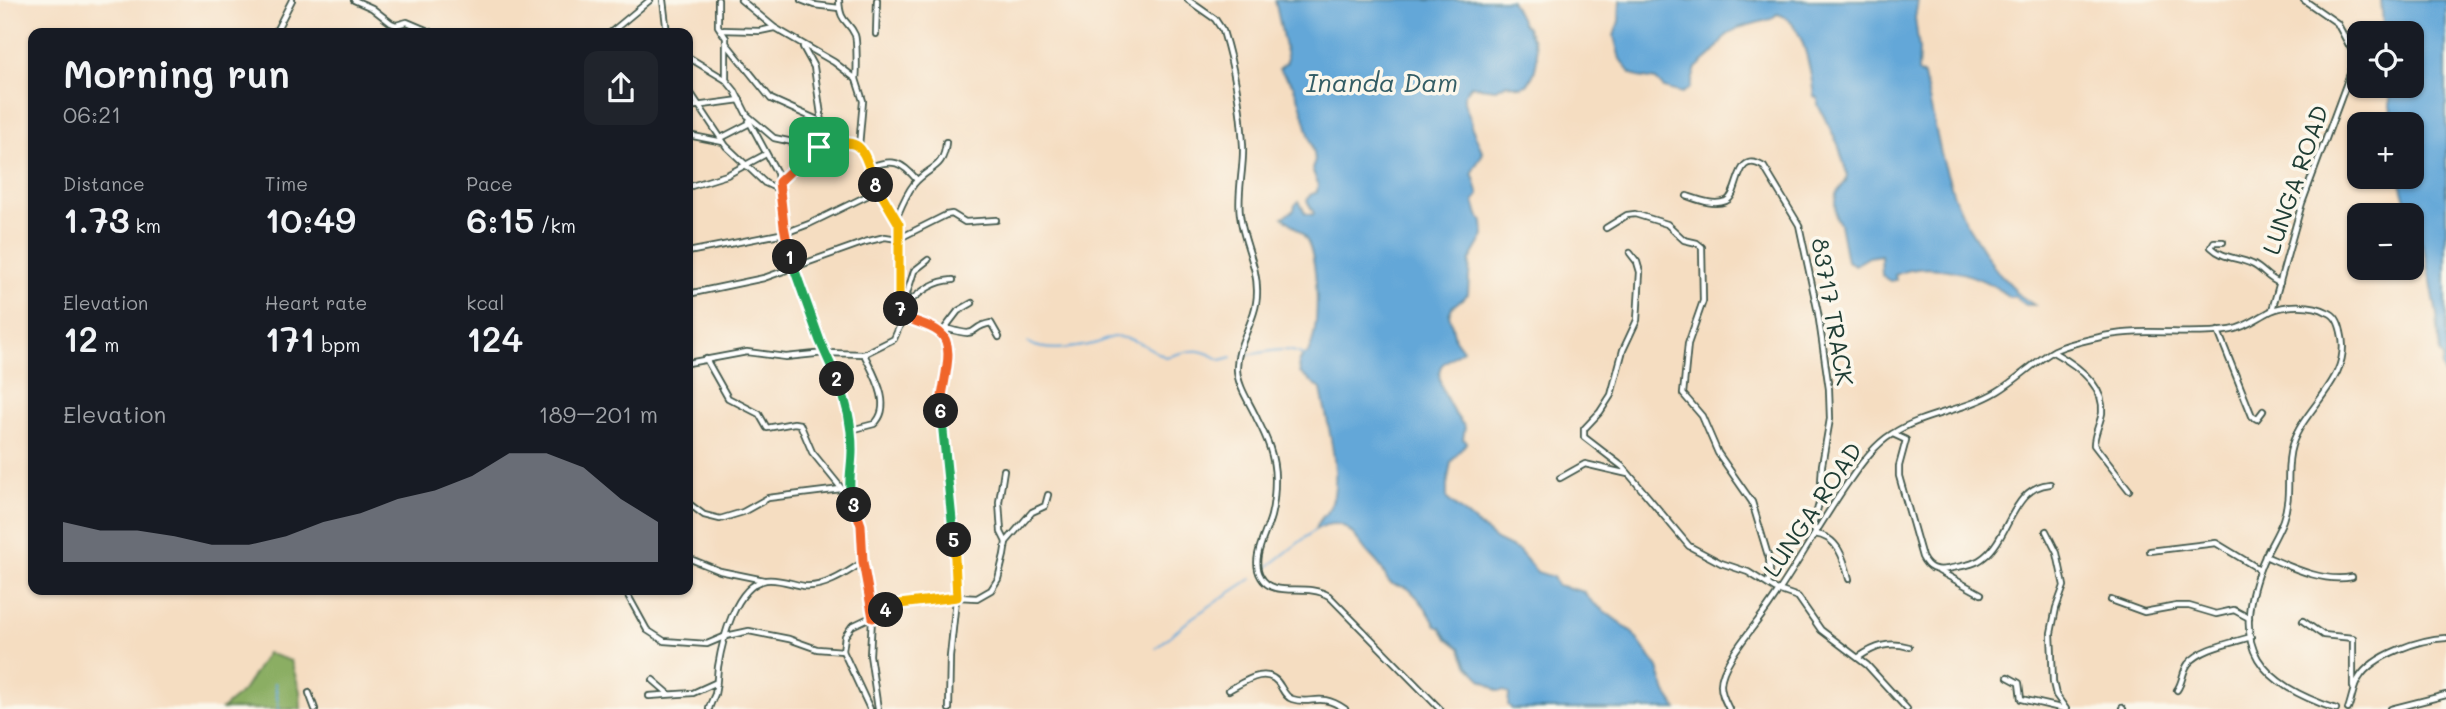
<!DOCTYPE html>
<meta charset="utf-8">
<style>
body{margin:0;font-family:Mali,sans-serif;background:#20242c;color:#f1f3f6;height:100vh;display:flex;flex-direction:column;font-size:26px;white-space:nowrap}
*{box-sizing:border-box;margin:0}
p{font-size:23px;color:#9ea1a6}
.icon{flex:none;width:38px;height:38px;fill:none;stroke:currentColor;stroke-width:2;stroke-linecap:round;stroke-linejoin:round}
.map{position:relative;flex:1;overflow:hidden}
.details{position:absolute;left:28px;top:28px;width:665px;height:567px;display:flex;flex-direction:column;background:#171b24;border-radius:14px;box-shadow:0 2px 5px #0004}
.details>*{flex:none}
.tools{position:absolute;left:2347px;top:21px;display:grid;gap:14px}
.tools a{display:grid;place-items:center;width:77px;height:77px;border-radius:14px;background:#171b24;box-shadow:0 2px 5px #0004;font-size:35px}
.pin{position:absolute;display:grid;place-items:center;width:60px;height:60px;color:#fff;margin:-30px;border-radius:14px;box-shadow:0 4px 10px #0006}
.km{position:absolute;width:35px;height:35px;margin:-18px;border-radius:50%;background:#222;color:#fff;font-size:19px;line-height:35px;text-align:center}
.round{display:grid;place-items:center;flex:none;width:74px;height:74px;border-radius:14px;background:#20242c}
.headline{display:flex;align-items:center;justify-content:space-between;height:119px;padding:0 35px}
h1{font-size:38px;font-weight:600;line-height:52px}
.stats{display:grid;grid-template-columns:repeat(3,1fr);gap:10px;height:119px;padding:7px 35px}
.stats div{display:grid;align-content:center}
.stats b{font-size:35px;font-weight:600}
.stats small{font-size:19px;font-weight:400}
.stats p{font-size:19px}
.chart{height:196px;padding:14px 35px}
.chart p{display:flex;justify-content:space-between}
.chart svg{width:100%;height:126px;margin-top:7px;fill:#8c9099;opacity:.7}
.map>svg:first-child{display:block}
.forest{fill:#8bae63;stroke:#55764c;stroke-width:2}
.water{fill:#63a7d8;stroke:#417286;stroke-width:2}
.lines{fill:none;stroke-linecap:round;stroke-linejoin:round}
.stream{stroke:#63a7d8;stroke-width:2}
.minor-casing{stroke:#3f5549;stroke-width:8}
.minor{stroke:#fff;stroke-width:4.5}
.split-1-casing{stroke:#fff;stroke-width:14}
.split-2-casing{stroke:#fff;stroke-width:14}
.split-3-casing{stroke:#fff;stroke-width:14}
.split-4-casing{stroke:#fff;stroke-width:14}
.split-5-casing{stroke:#fff;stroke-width:14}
.split-6-casing{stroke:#fff;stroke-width:14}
.split-7-casing{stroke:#fff;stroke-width:14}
.split-8-casing{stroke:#fff;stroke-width:14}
.split-9-casing{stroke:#fff;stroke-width:14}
.split-1{stroke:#f0652b;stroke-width:9}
.split-2{stroke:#22a559;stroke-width:9}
.split-3{stroke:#22a559;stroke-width:9}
.split-4{stroke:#f0652b;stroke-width:9}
.split-5{stroke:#f5b400;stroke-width:9}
.split-6{stroke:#22a559;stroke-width:9}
.split-7{stroke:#f0652b;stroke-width:9}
.split-8{stroke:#f5b400;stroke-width:9}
.split-9{stroke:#f5b400;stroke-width:9}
.labels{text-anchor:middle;stroke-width:7;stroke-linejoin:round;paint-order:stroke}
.street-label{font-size:24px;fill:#1f3d34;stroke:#fbf7ec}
.water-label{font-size:26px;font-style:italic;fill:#335d65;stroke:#fbf7ec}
</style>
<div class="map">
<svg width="2446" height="709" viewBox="0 0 2446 709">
<rect width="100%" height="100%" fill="#fbf7ec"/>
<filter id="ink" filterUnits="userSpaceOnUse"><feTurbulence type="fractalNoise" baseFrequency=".0143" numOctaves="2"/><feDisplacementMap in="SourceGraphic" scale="14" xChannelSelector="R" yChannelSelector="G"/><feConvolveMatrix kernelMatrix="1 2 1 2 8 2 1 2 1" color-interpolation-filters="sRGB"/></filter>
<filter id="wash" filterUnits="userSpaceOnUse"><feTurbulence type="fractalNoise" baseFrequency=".00686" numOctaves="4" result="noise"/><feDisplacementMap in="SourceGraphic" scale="28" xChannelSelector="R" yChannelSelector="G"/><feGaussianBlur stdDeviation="1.57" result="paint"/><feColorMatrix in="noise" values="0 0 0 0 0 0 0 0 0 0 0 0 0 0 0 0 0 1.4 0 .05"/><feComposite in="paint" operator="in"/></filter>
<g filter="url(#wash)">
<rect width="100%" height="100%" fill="#f5ddc1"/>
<path class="forest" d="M267 653 291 661 300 691 301 709H222L243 691Z"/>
<g class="water">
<path d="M1275 0H1511L1523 24 1527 27C1528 34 1531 35 1534 42 1540 55 1536 74 1527 85L1521 87 1507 84 1496 89 1471 86 1464 95V102L1472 123 1471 126 1483 153 1472 172 1479 195 1474 201 1478 215 1483 222 1484 236 1470 260 1468 294 1452 307 1449 314 1455 339 1463 350C1460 352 1442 364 1441 366 1433 381 1455 416 1465 427L1463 439 1467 442 1451 462 1447 485V499L1496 540 1519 551 1537 572 1553 577 1557 585 1584 592 1592 602 1631 631 1658 668 1666 693 1677 709H1512L1508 705 1509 694 1504 691H1498L1481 679 1468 666 1460 648 1447 638 1441 628 1436 626C1430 614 1420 599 1410 590 1403 584 1392 588 1387 579 1385 575 1384 572 1382 569 1377 561 1369 555 1364 548 1349 528 1340 516 1315 530 1318 520 1325 516 1330 507 1344 480 1326 418 1321 389L1300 373 1299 363 1303 355 1307 354C1321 335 1319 262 1307 240 1302 231 1292 224 1283 217L1294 210 1295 205 1299 201 1305 213 1312 215 1314 213 1307 201 1310 195 1317 192 1318 184 1312 169 1315 161 1314 153 1300 102 1293 85 1279 69 1287 62V57Z"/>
<path d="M1620 0H1918L1915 18 1919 49 1918 72 1924 76 1941 154 1954 196 1966 223 1996 270 2014 288 2015 292 2034 305H2026L2014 296 2009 297C1982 274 1929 259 1895 275L1896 280 1890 281 1882 276 1881 255 1869 257 1855 265 1847 261 1840 224 1836 217 1835 202 1836 194 1846 181 1847 174 1838 144 1818 105V98L1814 96C1811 73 1804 19 1777 14L1771 19 1738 28 1726 36 1713 53 1696 68 1690 88 1682 93 1664 88 1656 80 1638 77 1630 73 1620 59 1614 36 1619 21Z"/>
<path d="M2381 0H2446V381L2441 367 2443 358 2440 354 2437 315 2427 259 2399 180 2401 177H2412V124H2396L2390 106V86H2412V33H2388V25L2383 24Z"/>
</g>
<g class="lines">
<g class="stream">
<path d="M1028 343C1048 353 1071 348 1093 344 1100 343 1107 337 1114 337 1134 337 1149 348 1165 357 1192 351 1195 345 1221 360L1232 357"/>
<path d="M1243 355C1264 354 1283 344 1303 355"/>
<path d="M1265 569 1315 530"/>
<path d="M1156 648 1193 617 1251 579"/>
<path d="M275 683 279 709"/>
</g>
</g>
</g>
<g filter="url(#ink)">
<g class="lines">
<g class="minor-casing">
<g id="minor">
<path d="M354 0 372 8 391 23 396 25 407 22 433 33"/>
<path d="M663 0 667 33"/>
<path d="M718 0V26L726 38V80"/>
<path d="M741 0 775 28 834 62 856 79 863 101 859 146"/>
<path d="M801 0 814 5 839 8"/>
<path d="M839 0C840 24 848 19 855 35 857 40 857 73 856 79"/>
<path d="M1188 0 1215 19 1223 31C1234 67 1241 108 1243 146 1244 169 1237 192 1240 215 1243 242 1258 266 1257 293 1257 320 1236 343 1237 370 1238 387 1250 403 1257 419 1267 438 1275 457 1275 479 1275 492 1274 504 1271 516 1266 535 1250 559 1261 577 1273 599 1306 582 1329 596L1440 709"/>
<path d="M721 30 760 31 774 28"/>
<path d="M275 33 292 0"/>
<path d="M610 33 650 0"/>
<path d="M876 34 877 0"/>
<path d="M726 43 771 99 822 122"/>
<path d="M803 47 814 67 822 122 829 145"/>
<path d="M688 57 726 80 735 91 747 115 774 138 816 147 843 143 854 144 861 148 879 190 899 224V295L901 310 907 318 933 328 946 339 948 363 940 405 957 590 950 657 949 709"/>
<path d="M688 89 726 146 765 183 780 190"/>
<path d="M688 107 740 100"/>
<path d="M749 121 777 173 789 255 820 341 843 394 850 419 852 450 849 491 858 516 862 537 863 562 872 618 870 655 878 709"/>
<path d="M688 135 723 142"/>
<path d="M721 138 750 123"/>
<path d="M870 167C893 158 902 162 917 180"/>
<path d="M779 182 815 148"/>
<path d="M688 187 727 175 766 154"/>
<path d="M1687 196C1699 200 1714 206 1726 201 1741 194 1734 148 1764 167L1799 225 1818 313 1829 389 1830 419 1822 465 1820 500 1813 525 1815 531"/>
<path d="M896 219C901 207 906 194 914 184 929 166 944 170 946 142"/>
<path d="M1606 228 1627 215 1635 214 1667 224 1684 240 1697 243 1702 247 1703 301 1688 344 1683 394 1702 416 1718 453 1752 502 1769 559 1770 572 1768 584"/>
<path d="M2223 242H2214L2211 247C2223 259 2238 257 2252 264 2263 269 2268 279 2280 283"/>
<path d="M688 252 785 233 809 224 879 190"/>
<path d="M1630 253 1637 262 1640 272 1637 320 1623 350 1611 395 1600 412 1584 429V437L1623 467 1689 546 1721 563 1748 572 1775 589 1798 597 1821 630 1867 665 1907 709"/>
<path d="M688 294 764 278 865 242 885 237 898 239 946 215 952 214 965 222 996 220"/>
<path d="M904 303 914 271 928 260"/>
<path d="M901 308C918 295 930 281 953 280"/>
<path d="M2272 310 2302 203 2356 58 2337 23 2304 0"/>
<path d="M2218 331 2252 416 2257 419 2263 411"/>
<path d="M942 332 958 311 972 303"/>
<path d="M943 334 949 329C982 339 967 327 991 323L999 337"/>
<path d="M2053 352C2075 364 2105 385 2102 413 2100 424 2094 434 2094 445L2129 490"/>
<path d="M706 359 728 398 759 414 767 428 794 423 800 424 812 452 842 489 849 491"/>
<path d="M688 363 747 352 786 357 825 353 864 354 894 339 904 316"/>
<path d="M851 430 874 424C894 406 873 373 864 354"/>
<path d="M1893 434 1906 440 1899 466V476L1922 557C1928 569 1935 571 1948 569 1960 566 1975 565 1984 557 2010 537 2012 487 2050 484"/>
<path d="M1560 478 1585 464 1628 474"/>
<path d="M688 503 704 515 720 519 743 512 768 498 841 489"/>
<path d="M2046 531 2057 553 2064 586 2056 608 2051 633 2053 682 2056 695 2066 709"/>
<path d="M1814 534C1838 536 1844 559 1849 579"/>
<path d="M1006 542 1032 512 1045 506 1048 495"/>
<path d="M2150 551 2216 543 2259 569"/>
<path d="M2265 556C2291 567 2323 583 2352 577"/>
<path d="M688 558 720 571 764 580"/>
<path d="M1939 571 1981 594"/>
<path d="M625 590 647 630 664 641 707 644 726 636 749 631 789 639 817 649 843 651 845 636 852 626 892 607 957 597 977 598 991 590 998 579 1004 555 1006 542 1001 532 999 502 1004 470"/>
<path d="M2111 600 2144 612 2177 606H2189L2216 614 2234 610 2249 618"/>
<path d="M2303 621 2323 635 2353 638V687"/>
<path d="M843 651 870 709"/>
<path d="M1859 657C1875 646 1890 641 1909 647"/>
<path d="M2008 677 2019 683 2021 699 2065 709"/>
<path d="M653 680 668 693"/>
<path d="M1229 690C1245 681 1269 664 1281 687 1284 692 1286 697 1292 699 1313 706 1318 691 1345 709"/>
<path d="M2177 690C2183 682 2182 672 2188 664 2201 648 2232 643 2251 637"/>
<path d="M309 693 315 709"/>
<path d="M649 696 693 693 715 683"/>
<path d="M2122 708 2123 709"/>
<path d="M709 709C710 704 713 699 715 694 717 685 717 676 718 667 722 642 735 585 766 580 777 578 792 584 804 586 825 588 846 573 863 562"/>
<path d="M1729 709C1725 701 1721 694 1721 685 1721 662 1757 624 1770 604 1798 564 1821 521 1849 481 1861 464 1874 445 1892 434 1924 413 1965 411 1998 391 2018 379 2035 361 2055 350 2070 343 2088 340 2104 336 2146 327 2189 337 2231 330 2247 327 2257 318 2271 311 2286 304 2313 304 2327 312 2336 315 2339 323 2341 332 2353 379 2305 405 2292 445 2284 469 2293 492 2283 520 2277 536 2267 550 2261 566 2229 649 2260 683 2336 709"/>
<path d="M2348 709C2352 699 2353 686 2359 678 2373 655 2420 639 2446 638"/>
<path d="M2391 709 2446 695"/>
</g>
</g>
<use href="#minor" class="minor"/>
</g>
</g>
<g class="lines" filter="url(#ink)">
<g class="split-1-casing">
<path id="split-1" d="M790 257 784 226 779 182 816 147H819"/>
</g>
<g class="split-2-casing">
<path id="split-2" d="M790 257 820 341 837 379"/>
</g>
<g class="split-3-casing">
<path id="split-3" d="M837 379C847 402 852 425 852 450 852 471 846 485 854 505"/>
</g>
<g class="split-4-casing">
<path id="split-4" d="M854 505 861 525 863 562 873 618 886 610"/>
</g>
<g class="split-5-casing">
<path id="split-5" d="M886 610 900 604 957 597 954 540"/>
</g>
<g class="split-6-casing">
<path id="split-6" d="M941 411 954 540"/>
</g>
<g class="split-7-casing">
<path id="split-7" d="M901 309 904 316C915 323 929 324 939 332 959 346 939 390 941 411"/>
</g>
<g class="split-8-casing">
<path id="split-8" d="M876 185 899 224V295L901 309"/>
</g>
<g class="split-9-casing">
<path id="split-9" d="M819 147C866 135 861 149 876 185"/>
</g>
<use href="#split-1" class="split-1"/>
<use href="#split-2" class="split-2"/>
<use href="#split-3" class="split-3"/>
<use href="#split-4" class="split-4"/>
<use href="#split-5" class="split-5"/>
<use href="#split-6" class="split-6"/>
<use href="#split-7" class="split-7"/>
<use href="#split-8" class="split-8"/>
<use href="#split-9" class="split-9"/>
</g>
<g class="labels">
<g class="street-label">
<text transform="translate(2296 180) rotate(-71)" y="8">LUNGA ROAD</text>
<text transform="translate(1832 312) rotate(80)" y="8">83717 TRACK</text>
<text transform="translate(1813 510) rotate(-56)" y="8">LUNGA ROAD</text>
</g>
<g class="water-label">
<text x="1382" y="92">Inanda Dam</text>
</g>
</g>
</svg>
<div class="tools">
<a><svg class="icon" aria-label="locate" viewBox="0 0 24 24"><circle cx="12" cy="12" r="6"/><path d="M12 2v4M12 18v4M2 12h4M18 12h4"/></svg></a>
<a>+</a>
<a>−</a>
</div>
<div class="pin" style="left:819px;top:147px;background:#1e9e55"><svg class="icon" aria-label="arrive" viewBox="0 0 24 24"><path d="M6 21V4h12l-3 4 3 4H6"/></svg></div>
<b class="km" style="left:790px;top:257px">1</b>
<b class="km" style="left:837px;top:379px">2</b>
<b class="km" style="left:854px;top:505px">3</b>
<b class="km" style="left:886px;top:610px">4</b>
<b class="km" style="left:954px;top:540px">5</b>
<b class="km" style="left:941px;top:411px">6</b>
<b class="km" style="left:901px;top:309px">7</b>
<b class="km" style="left:876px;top:185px">8</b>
<section class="details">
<div class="headline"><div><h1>Morning run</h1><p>06:21</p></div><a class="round"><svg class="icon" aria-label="share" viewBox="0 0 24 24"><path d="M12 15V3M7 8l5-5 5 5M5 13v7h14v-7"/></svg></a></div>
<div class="stats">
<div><p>Distance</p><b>1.73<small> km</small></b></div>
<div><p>Time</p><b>10:49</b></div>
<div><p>Pace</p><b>6:15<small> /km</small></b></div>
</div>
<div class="stats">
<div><p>Elevation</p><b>12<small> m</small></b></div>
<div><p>Heart rate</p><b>171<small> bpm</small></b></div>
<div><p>kcal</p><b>124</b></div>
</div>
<div class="chart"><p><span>Elevation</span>189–201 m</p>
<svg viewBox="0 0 160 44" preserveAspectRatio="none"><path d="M0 44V30L10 33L20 33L30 35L40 38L50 38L60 35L70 30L80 27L90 22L100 19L110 14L120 6L130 6L140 11L150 22L160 30V44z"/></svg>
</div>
</section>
</div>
